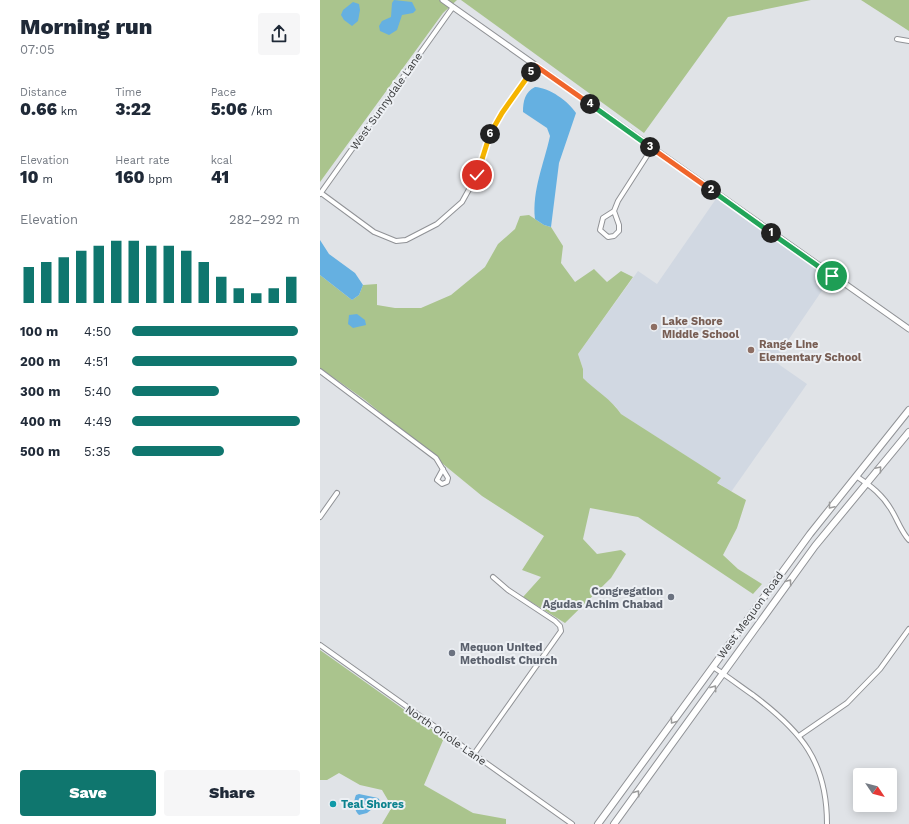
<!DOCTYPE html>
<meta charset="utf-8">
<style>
body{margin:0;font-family:"Work Sans",sans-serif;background:#f6f6f7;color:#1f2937;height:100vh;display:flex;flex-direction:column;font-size:15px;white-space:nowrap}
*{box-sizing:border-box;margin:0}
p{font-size:13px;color:#747a83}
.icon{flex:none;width:22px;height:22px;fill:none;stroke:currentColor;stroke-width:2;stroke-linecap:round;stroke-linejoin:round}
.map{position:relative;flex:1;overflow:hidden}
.details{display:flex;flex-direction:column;background:#fff;width:320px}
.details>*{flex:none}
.needle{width:26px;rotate:125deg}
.tools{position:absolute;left:533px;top:768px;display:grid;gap:8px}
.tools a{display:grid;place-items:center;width:44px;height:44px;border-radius:4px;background:#fff;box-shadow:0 2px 10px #0003;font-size:20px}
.pin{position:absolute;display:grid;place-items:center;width:34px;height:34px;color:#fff;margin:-17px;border:2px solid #fff;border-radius:50%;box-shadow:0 1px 4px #0007}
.km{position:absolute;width:20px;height:20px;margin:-10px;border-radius:50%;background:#222;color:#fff;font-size:11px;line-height:20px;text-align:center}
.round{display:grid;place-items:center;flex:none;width:42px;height:42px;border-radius:4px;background:#f6f6f7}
.overview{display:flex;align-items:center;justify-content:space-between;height:68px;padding:0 20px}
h1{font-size:22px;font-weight:800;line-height:30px}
.metrics{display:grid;grid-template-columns:repeat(3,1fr);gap:6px;height:68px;padding:4px 20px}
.metrics div{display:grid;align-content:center}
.metrics b{font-size:17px;font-weight:800}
.metrics small{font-size:11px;font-weight:400}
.metrics p{font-size:11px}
.chart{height:112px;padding:8px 20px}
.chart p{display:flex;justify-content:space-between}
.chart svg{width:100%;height:72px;margin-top:4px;stroke:#0f766e;stroke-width:6}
.button{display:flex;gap:8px;margin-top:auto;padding:8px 20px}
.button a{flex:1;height:46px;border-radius:4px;background:#0f766e;color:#fff;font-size:16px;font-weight:800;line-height:46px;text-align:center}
.button a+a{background:#f6f6f7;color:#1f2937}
ul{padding:0 20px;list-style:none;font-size:13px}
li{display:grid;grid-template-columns:64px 48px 1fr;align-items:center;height:30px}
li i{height:10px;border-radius:5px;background:#0f766e}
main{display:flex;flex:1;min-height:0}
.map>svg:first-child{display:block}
.built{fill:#d1d8e2}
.green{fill:#aac48d}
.water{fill:#65b0e1}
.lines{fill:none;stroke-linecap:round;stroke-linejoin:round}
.minor-casing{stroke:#909296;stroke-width:6}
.tertiary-casing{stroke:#909296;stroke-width:7}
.primary-casing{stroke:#909296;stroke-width:8}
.minor{stroke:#fff;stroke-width:4}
.tertiary{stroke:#fff;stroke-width:5}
.primary{stroke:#fff;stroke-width:6}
.oneway{stroke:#9c9c9c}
.split-1-casing{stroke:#fff;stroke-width:8}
.split-2-casing{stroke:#fff;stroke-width:8}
.split-3-casing{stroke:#fff;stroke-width:8}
.split-4-casing{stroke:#fff;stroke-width:8}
.split-5-casing{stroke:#fff;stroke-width:8}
.split-6-casing{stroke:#fff;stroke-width:8}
.split-7-casing{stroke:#fff;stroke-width:8}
.split-1{stroke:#22a559;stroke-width:5}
.split-2{stroke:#22a559;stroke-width:5}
.split-3{stroke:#f0652b;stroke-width:5}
.split-4{stroke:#22a559;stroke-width:5}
.split-5{stroke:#f0652b;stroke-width:5}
.split-6{stroke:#f5b400;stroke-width:5}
.split-7{stroke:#f5b400;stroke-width:5}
.education-dot{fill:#8d6e63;stroke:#edf0f4;stroke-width:1.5}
.worship-dot{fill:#6b7280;stroke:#edf0f4;stroke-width:1.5}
.culture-dot{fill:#0f9aa8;stroke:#edf0f4;stroke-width:1.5}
.labels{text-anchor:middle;stroke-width:4;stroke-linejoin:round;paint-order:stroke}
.street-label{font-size:11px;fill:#38393a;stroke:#edf0f4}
.education-label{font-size:11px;font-weight:bold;fill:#785e54;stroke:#edf0f4;text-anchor:start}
.worship-label{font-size:11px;font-weight:bold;fill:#5b616d;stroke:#edf0f4;text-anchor:end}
.culture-label{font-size:11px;font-weight:bold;fill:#0d838f;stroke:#edf0f4;text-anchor:start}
</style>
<main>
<section class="details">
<div class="overview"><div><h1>Morning run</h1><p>07:05</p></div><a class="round"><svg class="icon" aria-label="share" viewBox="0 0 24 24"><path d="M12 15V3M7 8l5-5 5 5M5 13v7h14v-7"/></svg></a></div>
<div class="metrics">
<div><p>Distance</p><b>0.66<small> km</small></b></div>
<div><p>Time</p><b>3:22</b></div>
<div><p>Pace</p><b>5:06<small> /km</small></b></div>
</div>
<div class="metrics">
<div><p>Elevation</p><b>10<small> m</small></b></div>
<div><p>Heart rate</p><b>160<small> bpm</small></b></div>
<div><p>kcal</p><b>41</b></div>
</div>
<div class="chart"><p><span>Elevation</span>282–292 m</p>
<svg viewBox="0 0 160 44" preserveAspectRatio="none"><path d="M5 44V22M15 44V19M25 44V16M35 44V12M45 44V9M55 44V6M65 44V6M75 44V9M85 44V9M95 44V12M105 44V19M115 44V28M125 44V35M135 44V38M145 44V35M155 44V28"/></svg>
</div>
<ul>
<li><b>100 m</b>4:50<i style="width:99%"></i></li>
<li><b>200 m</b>4:51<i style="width:98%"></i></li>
<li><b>300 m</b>5:40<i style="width:52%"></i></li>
<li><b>400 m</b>4:49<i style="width:100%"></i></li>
<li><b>500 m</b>5:35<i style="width:55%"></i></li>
</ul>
<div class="button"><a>Save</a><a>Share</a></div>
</section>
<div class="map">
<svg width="589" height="824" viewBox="0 0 589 824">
<rect width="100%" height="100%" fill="#e0e3e7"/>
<path class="built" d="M398 196 512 276 454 361 487 384 411 492 397 482 400 478 301 414 296 407 274 389 263 378V369L258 354 318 271 337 284Z"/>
<g class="green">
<path d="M0 0H137L123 13 0 182Z"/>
<path d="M141 0H491L408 17 324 133Z"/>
<path d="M541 0H589V31Z"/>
<path d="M209 215 224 225 231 227 243 246 241 263 255 282 274 269 287 282 301 271 313 277 258 354 263 369V378C275 390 292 400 301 414L401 478 397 483 426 500 417 528 403 555 418 569 442 584 433 594 318 517 270 508 263 539 277 554 301 550 306 554 291 578 245 623 203 597 221 577 202 570 224 536 162 496 45 400 0 368V275L32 300 39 295 43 285 57 284V305L75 308H101L131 295 165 267 178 244 195 229 200 216Z"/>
<path d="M0 650 124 738 104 785 153 813 186 819V824H62L72 807 62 790 40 785 19 773 7 780H0Z"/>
</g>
<g class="water">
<path d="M74 0 92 2 96 10 93 13 82 15 77 30 69 35 60 31 59 26 62 21 71 17 72 3Z"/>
<path d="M33 2 39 4 40 10 38 21 32 26 24 20 21 15 23 10Z"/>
<path d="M215 87C230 88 248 101 256 113L239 163 231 227 224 225 215 219C212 190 224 164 230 136L227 128 203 112C203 101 205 92 215 87Z"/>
<path d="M0 240 9 254 35 273 43 285 39 295 32 300 0 275Z"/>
<path d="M37 314 45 320 46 325 33 328 28 324 29 315Z"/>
<path d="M39 794 58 798 61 802 47 813 39 815C34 811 33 801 36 795Z"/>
</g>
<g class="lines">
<g class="minor-casing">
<g id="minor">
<path d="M577 39 589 41"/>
<path d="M1 193 54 232 76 241 86 240 117 224 142 202 157 175 172 128 215 66"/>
<path d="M0 194 133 7"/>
<path d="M294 211 299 225V231L294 236 288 237 280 230 283 218 294 211 298 201 332 148"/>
<path d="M0 371 116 458 128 478 127 482 122 484 117 480 123 469"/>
<path d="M536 476C551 486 563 495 572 511 578 521 581 531 589 540"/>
<path d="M0 517 17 493"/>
<path d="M0 645 252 824"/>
<path d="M393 667C407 676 420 686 433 695 481 731 507 761 507 824"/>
<path d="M479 736 527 703 560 669 589 629"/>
<path d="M154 754 241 631 240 626 235 621 188 590 173 577"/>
</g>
</g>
<g class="tertiary-casing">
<path id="tertiary" d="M123 0 589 329"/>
</g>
<g class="primary-casing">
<g id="primary">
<path d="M278 824 490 534 589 410"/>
<path d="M294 824 495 546 589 432"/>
</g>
</g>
<use href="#minor" class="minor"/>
<use href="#tertiary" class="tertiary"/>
<use href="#primary" class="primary"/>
</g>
<defs><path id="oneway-chevron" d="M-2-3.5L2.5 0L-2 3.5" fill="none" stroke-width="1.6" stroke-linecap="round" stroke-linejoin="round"/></defs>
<g class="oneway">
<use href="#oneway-chevron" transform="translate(559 469) rotate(-50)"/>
<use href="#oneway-chevron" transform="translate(511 506) rotate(130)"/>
<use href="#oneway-chevron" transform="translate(469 582) rotate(-54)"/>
<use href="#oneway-chevron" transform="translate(394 688) rotate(-54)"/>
<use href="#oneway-chevron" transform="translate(353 721) rotate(126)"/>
<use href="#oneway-chevron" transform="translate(317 793) rotate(-54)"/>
</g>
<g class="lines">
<g class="split-1-casing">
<path id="split-1" d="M451 233 512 276"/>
</g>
<g class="split-2-casing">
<path id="split-2" d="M391 190 451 233"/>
</g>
<g class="split-3-casing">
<path id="split-3" d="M330 147 391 190"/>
</g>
<g class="split-4-casing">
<path id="split-4" d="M270 104 330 147"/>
</g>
<g class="split-5-casing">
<path id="split-5" d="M211 72 216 66 270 104"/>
</g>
<g class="split-6-casing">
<path id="split-6" d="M170 134 182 113 211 72"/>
</g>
<g class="split-7-casing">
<path id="split-7" d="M157 175 170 134"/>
</g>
<use href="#split-1" class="split-1"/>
<use href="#split-2" class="split-2"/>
<use href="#split-3" class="split-3"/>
<use href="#split-4" class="split-4"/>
<use href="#split-5" class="split-5"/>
<use href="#split-6" class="split-6"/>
<use href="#split-7" class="split-7"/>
</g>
<g class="education-dot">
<circle cx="334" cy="327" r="4"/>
<circle cx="431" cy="350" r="4"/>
</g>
<g class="worship-dot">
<circle cx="351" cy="597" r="4"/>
<circle cx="132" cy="653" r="4"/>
</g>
<circle class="culture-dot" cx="13" cy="804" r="4"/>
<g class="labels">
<g class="street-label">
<text transform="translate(66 101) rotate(-55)" y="4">West Sunnydale Lane</text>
<text transform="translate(430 615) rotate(-54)" y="4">West Mequon Road</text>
<text transform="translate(126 735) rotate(35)" y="4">North Oriole Lane</text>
</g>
<g class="education-label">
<text x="342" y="325">Lake Shore<tspan x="342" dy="13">Middle School</tspan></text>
<text x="439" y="348">Range Line<tspan x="439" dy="13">Elementary School</tspan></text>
</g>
<g class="worship-label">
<text x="343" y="595">Congregation<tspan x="343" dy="13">Agudas Achim Chabad</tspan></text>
<text x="140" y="651" text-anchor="start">Mequon United<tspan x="140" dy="13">Methodist Church</tspan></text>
</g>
<g class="culture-label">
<text x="21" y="808">Teal Shores</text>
</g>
</g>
</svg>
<div class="tools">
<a><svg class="needle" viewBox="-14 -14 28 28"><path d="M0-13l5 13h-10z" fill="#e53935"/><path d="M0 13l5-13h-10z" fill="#747a83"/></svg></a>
</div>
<div class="pin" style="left:512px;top:276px;background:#1e9e55"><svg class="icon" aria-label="arrive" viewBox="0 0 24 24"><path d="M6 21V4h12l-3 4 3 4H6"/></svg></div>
<div class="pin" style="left:157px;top:175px;background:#d93025"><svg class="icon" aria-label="check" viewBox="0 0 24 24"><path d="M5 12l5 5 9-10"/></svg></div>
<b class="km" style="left:451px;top:233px">1</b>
<b class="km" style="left:391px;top:190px">2</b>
<b class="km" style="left:330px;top:147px">3</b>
<b class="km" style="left:270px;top:104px">4</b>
<b class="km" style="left:211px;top:72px">5</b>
<b class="km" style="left:170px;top:134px">6</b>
</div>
</main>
